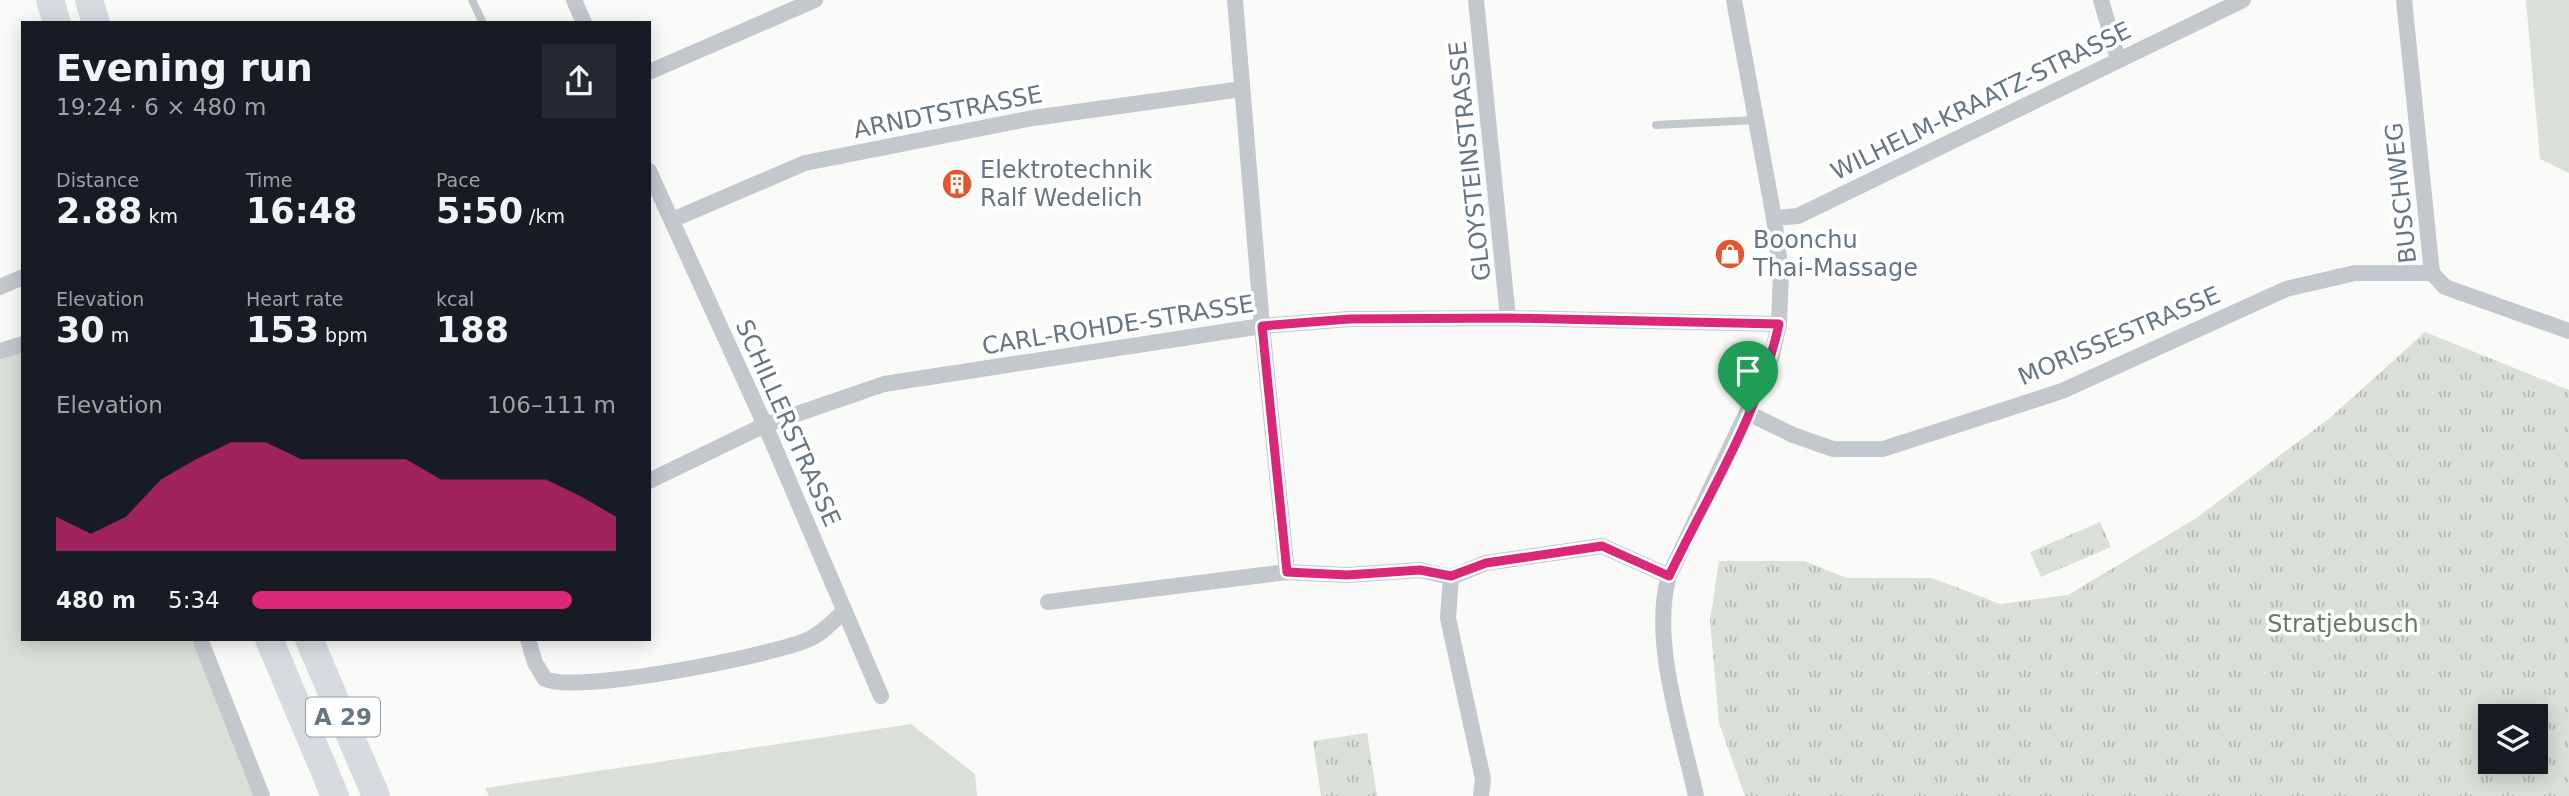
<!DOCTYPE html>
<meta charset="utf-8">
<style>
body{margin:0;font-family:"DejaVu Sans",sans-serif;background:#242831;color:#f1f3f6;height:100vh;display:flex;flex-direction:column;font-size:26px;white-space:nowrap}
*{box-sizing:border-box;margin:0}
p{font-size:23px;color:#9ea1a6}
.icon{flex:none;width:38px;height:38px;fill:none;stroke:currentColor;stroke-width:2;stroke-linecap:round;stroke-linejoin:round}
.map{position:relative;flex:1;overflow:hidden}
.side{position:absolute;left:21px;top:21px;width:630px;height:620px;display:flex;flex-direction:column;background:#171b24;border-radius:0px;box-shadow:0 4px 18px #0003}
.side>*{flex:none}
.controls{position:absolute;left:2478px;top:704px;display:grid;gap:14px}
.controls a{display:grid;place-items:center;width:70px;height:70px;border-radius:0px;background:#171b24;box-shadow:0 4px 18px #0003;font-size:35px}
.pin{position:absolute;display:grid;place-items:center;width:60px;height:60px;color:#fff;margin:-72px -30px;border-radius:50% 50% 50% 0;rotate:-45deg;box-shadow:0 0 7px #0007}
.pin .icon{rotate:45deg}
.round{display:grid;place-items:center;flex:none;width:74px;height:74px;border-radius:0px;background:#242831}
.headline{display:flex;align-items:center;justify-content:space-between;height:119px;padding:0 35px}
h1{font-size:38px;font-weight:600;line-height:52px}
.stats{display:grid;grid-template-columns:repeat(3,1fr);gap:10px;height:119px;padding:7px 35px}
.stats div{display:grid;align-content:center}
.stats b{font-size:35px;font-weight:600}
.stats small{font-size:19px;font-weight:400}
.stats p{font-size:19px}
.chart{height:196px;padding:14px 35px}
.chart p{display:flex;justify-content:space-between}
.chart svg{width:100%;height:126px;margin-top:7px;fill:#db2777;opacity:.7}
ul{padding:0 35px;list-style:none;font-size:23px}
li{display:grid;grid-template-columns:112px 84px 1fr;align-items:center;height:52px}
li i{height:18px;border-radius:9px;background:#db2777}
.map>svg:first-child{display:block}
.grass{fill:#dadfd7}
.park{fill:url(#park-tufts);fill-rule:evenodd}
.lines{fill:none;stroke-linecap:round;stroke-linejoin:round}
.service{stroke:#c3c8cc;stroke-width:8}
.minor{stroke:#c3c8cc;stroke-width:16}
.motorway{stroke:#d6dbdf;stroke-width:28}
.route-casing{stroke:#fff;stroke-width:14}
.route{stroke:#db2777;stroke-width:9}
.labels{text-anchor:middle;stroke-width:7;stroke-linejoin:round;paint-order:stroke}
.shield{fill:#fff;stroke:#939fa8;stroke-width:2}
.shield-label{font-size:23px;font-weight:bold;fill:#657683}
.street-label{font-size:24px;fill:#657683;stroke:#fff}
.poi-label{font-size:24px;fill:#657683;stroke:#fff;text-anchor:start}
.park-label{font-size:24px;fill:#687a64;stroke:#fff}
</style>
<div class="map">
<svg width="2569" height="796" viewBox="0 0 2569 796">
<defs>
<pattern id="park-tufts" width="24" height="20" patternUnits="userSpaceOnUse" patternTransform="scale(1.75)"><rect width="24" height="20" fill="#dadfd7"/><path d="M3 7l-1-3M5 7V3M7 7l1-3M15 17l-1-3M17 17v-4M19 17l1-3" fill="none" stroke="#b4b9b4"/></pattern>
</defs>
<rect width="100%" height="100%" fill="#fafaf8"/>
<g class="grass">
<path d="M2526 0H2569V173L2540 159Z"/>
<path d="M23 349V639H191L258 796H0V358Z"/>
<path d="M911 724 975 774 977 796H489L485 788Z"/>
</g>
<g class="park">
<path d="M2425 332 2569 390V796H1745L1719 723 1710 621 1719 561H1804L1847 578H1932L2000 604 2068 595 2195 519 2331 417ZM2490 716H2536V761H2490Z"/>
<path d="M2100 522 2111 547 2041 577 2030 552Z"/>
<path d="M1367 733 1377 796H1321L1313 741Z"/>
</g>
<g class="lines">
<g class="service">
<path d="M472 0 483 23"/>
<path d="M1656 125 1756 120"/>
</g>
<g class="minor">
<path d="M574 0 584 23"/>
<path d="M1235 0 1262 326 1287 572"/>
<path d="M1476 0 1508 318"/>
<path d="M2101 0 2118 59"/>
<path d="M2404 0 2432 273 2445 287 2569 331"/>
<path d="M649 72 815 0"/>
<path d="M649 171 765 425 881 696"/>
<path d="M1774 218 1798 216 2243 0"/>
<path d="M672 220 805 163 1033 118 1242 89"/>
<path d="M0 287 23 277"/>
<path d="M0 351 23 344"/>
<path d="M1748 413 1793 435 1833 449H1883L2062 391 2286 289 2355 273H2432"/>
<path d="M649 481 765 425 884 384 1262 326 1349 319 1508 318 1779 324"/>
<path d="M1048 602 1287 572 1347 575 1420 570 1451 577"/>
<path d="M200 639 262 796"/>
<path d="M528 639 535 663 545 679C579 694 769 656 807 640 821 635 834 620 845 611"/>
<path d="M1481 796 1483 779 1448 618 1451 577 1486 563 1602 546 1669 576"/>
<path d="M1696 796C1682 732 1650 639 1669 576L1761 383 1772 355 1779 324 1781 273 1774 218 1734 0"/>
</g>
<g class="motorway">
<path d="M50 0 57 23"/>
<path d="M89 0 96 23"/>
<path d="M269 639 335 796"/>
<path d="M309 639 376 796"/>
</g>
</g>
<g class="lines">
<g class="route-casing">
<path id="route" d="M1508 318 1779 324C1760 412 1708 495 1669 576L1602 546 1486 563 1451 576 1420 570 1347 575 1287 572 1262 326 1349 319Z"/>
</g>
<use href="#route" class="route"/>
</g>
<defs>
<g id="building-disc" transform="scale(1.575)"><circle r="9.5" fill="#e4572e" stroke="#fff"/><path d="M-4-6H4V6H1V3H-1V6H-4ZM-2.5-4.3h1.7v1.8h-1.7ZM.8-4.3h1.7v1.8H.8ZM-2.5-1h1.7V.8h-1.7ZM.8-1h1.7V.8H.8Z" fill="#fff"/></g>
<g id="shop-disc" transform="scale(1.575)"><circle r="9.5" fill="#e4572e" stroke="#fff"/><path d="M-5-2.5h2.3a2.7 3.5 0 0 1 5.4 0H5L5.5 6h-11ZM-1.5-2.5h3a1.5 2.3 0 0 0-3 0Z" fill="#fff"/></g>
</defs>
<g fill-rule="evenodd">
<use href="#building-disc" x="957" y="184"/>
<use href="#shop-disc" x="1730" y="254"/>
</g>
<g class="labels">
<rect class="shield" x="306" y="697.5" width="74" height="39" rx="5"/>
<g class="shield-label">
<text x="343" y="725">A 29</text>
</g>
<g class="street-label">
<text transform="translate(1981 101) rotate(-26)" y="8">WILHELM-KRAATZ-STRASSE</text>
<text transform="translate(948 112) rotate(-11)" y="8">ARNDTSTRASSE</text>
<text transform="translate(1470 161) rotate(-96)" y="8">GLOYSTEINSTRASSE</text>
<text transform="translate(2401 193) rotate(-96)" y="8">BUSCHWEG</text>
<text transform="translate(1118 325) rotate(-9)" y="8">CARL-ROHDE-STRASSE</text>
<text transform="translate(2119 336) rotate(-23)" y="8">MORISSESTRASSE</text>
<text transform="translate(788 423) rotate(66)" y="8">SCHILLERSTRASSE</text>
</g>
<g class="poi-label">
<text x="980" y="178">Elektrotechnik<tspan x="980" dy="28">Ralf Wedelich</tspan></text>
<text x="1753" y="248">Boonchu<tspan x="1753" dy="28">Thai-Massage</tspan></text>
</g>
<g class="park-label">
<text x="2343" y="632">Stratjebusch</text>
</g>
</g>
</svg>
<div class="controls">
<a><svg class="icon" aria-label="layers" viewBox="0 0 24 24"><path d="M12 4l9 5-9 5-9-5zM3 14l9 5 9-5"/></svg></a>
</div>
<div class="pin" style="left:1748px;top:413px;background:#1e9e55"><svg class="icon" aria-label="arrive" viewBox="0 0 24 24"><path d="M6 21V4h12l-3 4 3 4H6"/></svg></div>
<section class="side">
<div class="headline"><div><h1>Evening run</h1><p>19:24 · 6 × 480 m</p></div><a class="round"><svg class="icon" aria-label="share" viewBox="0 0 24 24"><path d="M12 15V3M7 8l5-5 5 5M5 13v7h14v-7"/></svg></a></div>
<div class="stats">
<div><p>Distance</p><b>2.88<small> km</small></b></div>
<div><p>Time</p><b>16:48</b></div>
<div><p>Pace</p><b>5:50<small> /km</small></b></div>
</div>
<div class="stats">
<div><p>Elevation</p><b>30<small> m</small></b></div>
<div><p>Heart rate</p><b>153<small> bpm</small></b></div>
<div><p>kcal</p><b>188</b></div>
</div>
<div class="chart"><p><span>Elevation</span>106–111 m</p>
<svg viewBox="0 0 160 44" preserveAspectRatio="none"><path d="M0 44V32L10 38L20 32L30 19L40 12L50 6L60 6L70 12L80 12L90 12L100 12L110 19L120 19L130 19L140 19L150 25L160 32V44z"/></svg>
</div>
<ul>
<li><b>480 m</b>5:34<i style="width:88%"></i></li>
</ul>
</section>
</div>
